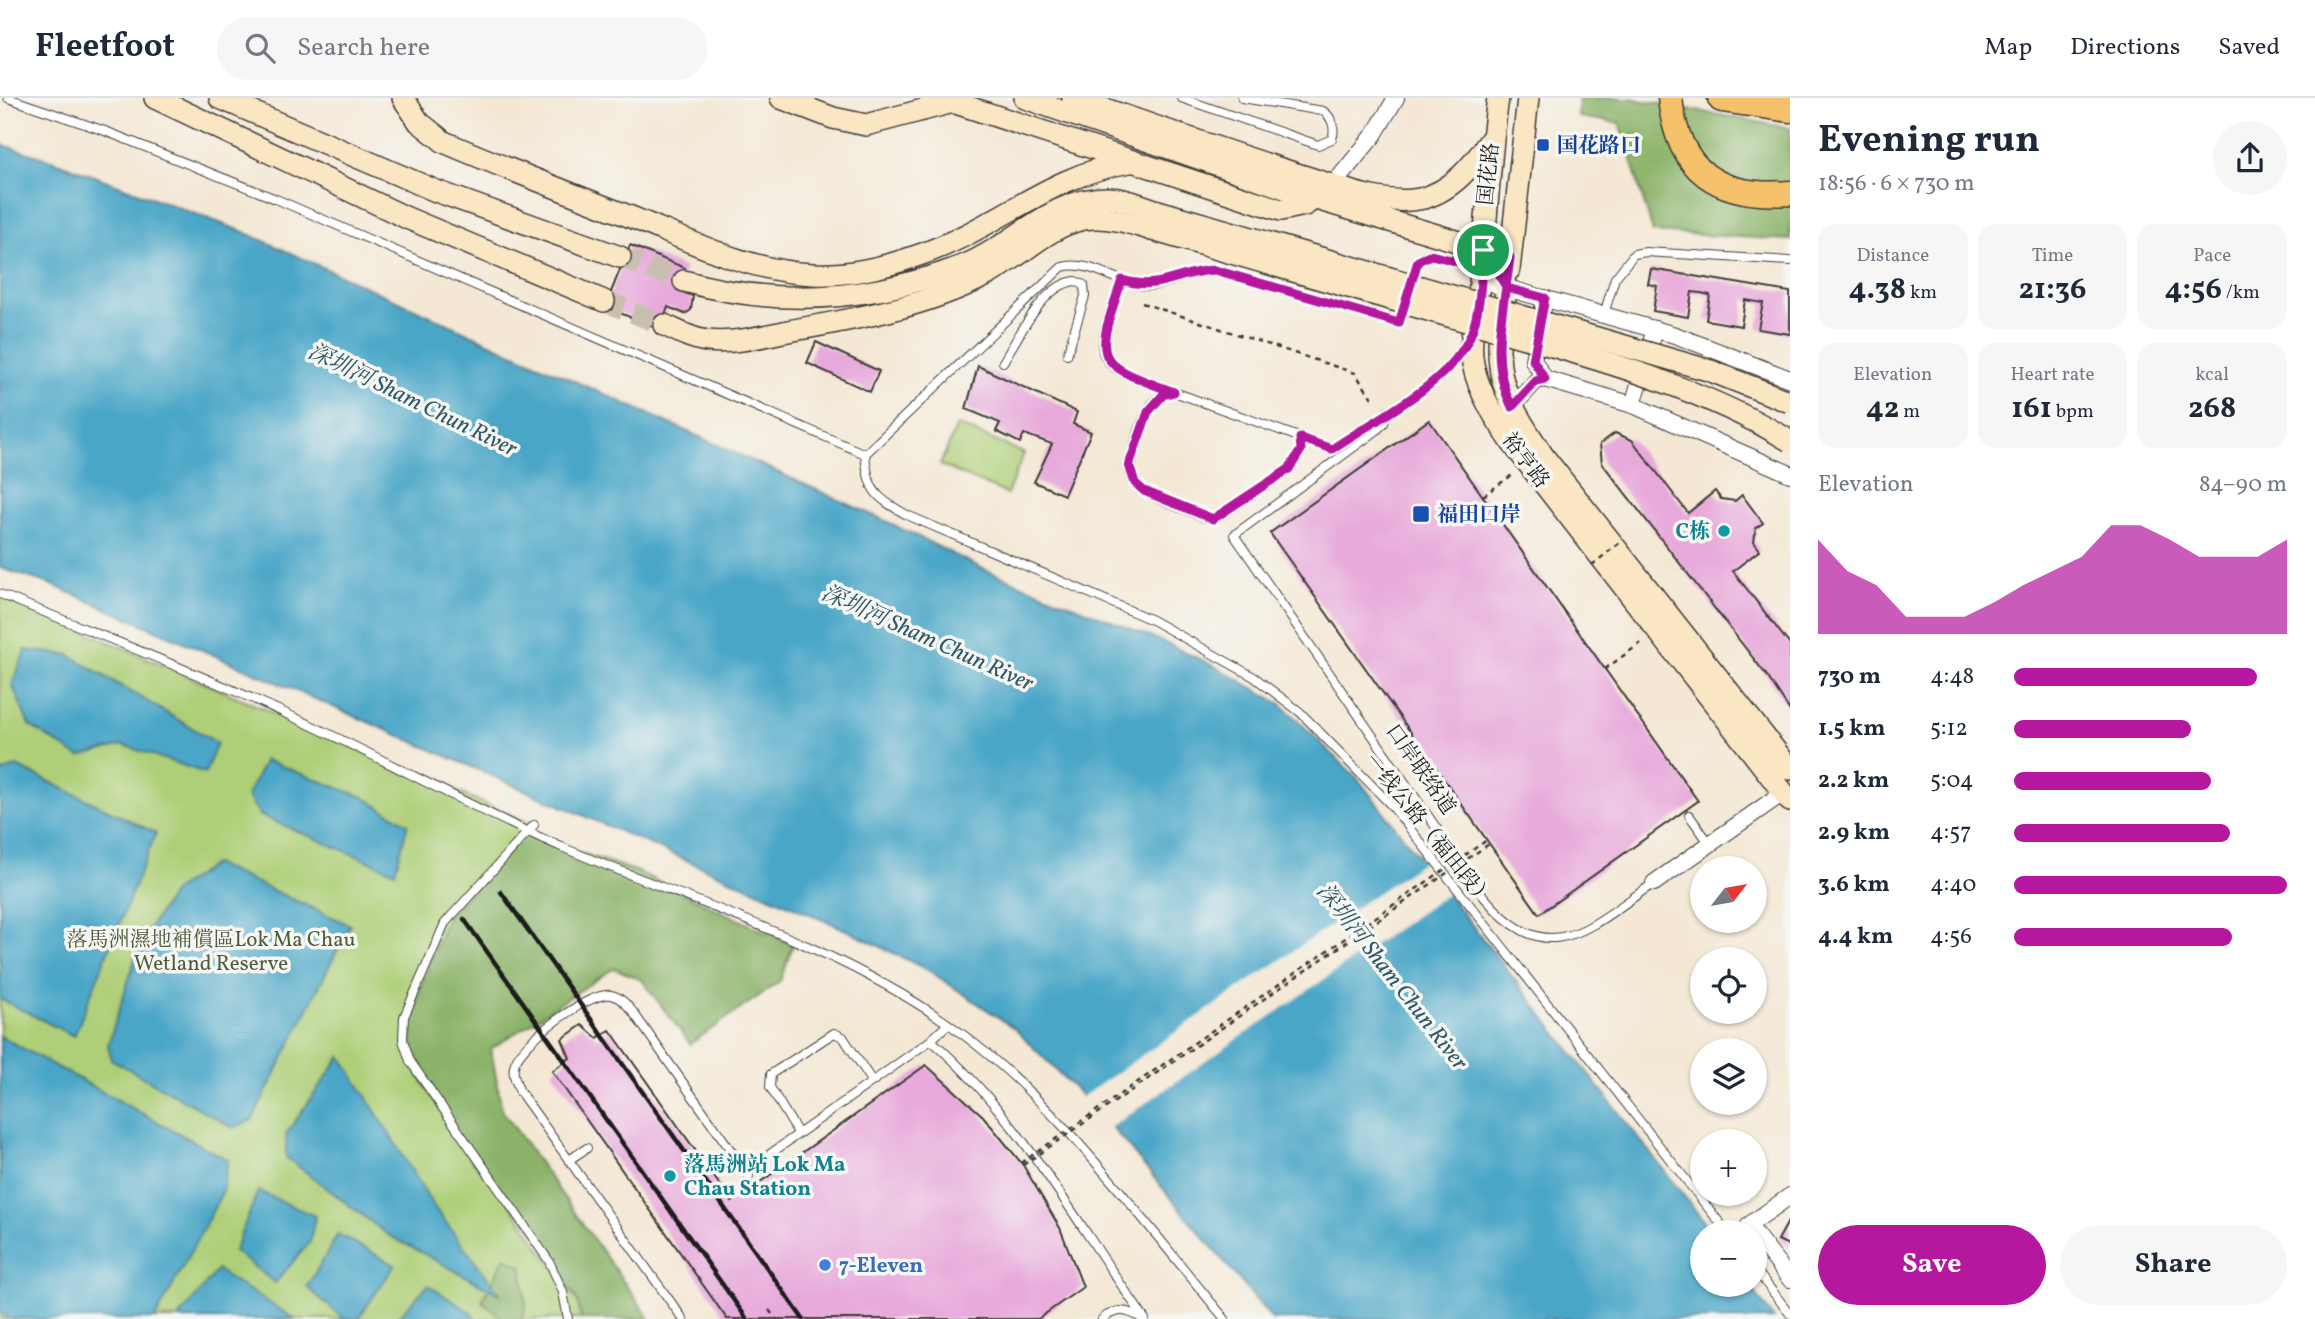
<!DOCTYPE html>
<meta charset="utf-8">
<style>
body{margin:0;font-family:Vollkorn,"Noto Serif SC",serif;background:#f6f6f7;color:#1f2937;height:100vh;display:flex;flex-direction:column;font-size:26px;white-space:nowrap}
*{box-sizing:border-box;margin:0}
p{font-size:23px;color:#747a83}
.icon{flex:none;width:38px;height:38px;fill:none;stroke:currentColor;stroke-width:2;stroke-linecap:round;stroke-linejoin:round}
.map{position:relative;flex:1;overflow:hidden}
.sheet{display:flex;flex-direction:column;background:#fff;width:525px}
.sheet>*{flex:none}
.needle{width:46px;rotate:59deg}
.tools{position:absolute;left:1690px;top:758px;display:grid;gap:14px}
.tools a{display:grid;place-items:center;width:77px;height:77px;border-radius:50%;background:#fff;box-shadow:0 2px 5px #0004;font-size:35px}
.pin{position:absolute;display:grid;place-items:center;width:60px;height:60px;color:#fff;margin:-30px;border:4px solid #fff;border-radius:50%;box-shadow:0 2px 7px #0007}
.round{display:grid;place-items:center;flex:none;width:74px;height:74px;border-radius:37px;background:#f6f6f7}
.overview{display:flex;align-items:center;justify-content:space-between;height:119px;padding:0 28px}
h1{font-size:38px;font-weight:700;line-height:52px}
.metrics{display:grid;grid-template-columns:repeat(3,1fr);gap:10px;height:119px;padding:7px 28px}
.metrics div{display:grid;align-content:center;border-radius:18px;background:#f6f6f7;text-align:center}
.metrics b{font-size:30px;font-weight:700}
.metrics small{font-size:19px;font-weight:400}
.metrics p{font-size:19px}
.chart{height:196px;padding:14px 28px}
.chart p{display:flex;justify-content:space-between}
.chart svg{width:100%;height:126px;margin-top:7px;fill:#b5179e;opacity:.7}
.button{display:flex;gap:14px;margin-top:auto;padding:14px 28px}
.button a{flex:1;height:80px;border-radius:42px;background:#b5179e;color:#fff;font-size:28px;font-weight:700;line-height:80px;text-align:center}
.button a+a{background:#f6f6f7;color:#1f2937}
ul{padding:0 28px;list-style:none;font-size:23px}
li{display:grid;grid-template-columns:112px 84px 1fr;align-items:center;height:52px}
li i{height:18px;border-radius:9px;background:#b5179e}
header{display:flex;align-items:center;gap:42px;box-sizing:border-box;height:98px;padding:0 35px;background:#fff;border-bottom:2px solid #e0e1e3}
header strong{font-size:33px}
nav{display:flex;gap:38px;margin-inline-start:auto;font-size:24px}
.search{width:490px;height:63px;background:#f6f6f7;display:flex;align-items:center;gap:18px;box-sizing:border-box;padding:0 24px;border-radius:38px;color:#747a83;font-size:26px}
main{display:flex;flex:1;min-height:0}
.map>svg:first-child{display:block}
.green{fill:#aecf77;stroke:#65764a;stroke-width:2}
.forest{fill:#8ab268;stroke:#536742;stroke-width:2}
.water{fill:#49a6c7;stroke:#326172;stroke-width:2}
.pier{fill:#f4e8d5}
.building{fill:#e8aadb}
.lines{fill:none;stroke-linecap:round;stroke-linejoin:round}
.secondary-tunnel{stroke:#c9bfb0;stroke-width:21;stroke-dasharray:21 10;stroke-linecap:butt}
.lane-casing{stroke:#3c3b38;stroke-width:10}
.street-casing{stroke:#3c3b38;stroke-width:18}
.secondary-casing{stroke:#3c3b38;stroke-width:24}
.primary-casing{stroke:#3c3b38;stroke-width:27}
.highway-casing{stroke:#3c3b38;stroke-width:31}
.path{stroke:#3c3b38;stroke-width:2.5;stroke-dasharray:5 5;stroke-linecap:butt}
.lane{stroke:#fff;stroke-width:8}
.street{stroke:#fff;stroke-width:16}
.secondary{stroke:#fbe6c4;stroke-width:21}
.primary{stroke:#f5c16b;stroke-width:24}
.highway{stroke:#f5c16b;stroke-width:28}
.rail{stroke:#1c1c1c;stroke-width:4.5}
.secondary-bridge-casing{stroke:#3c3b38;stroke-width:24;stroke-linecap:butt}
.path-bridge{stroke:#3c3b38;stroke-width:2.5;stroke-dasharray:5 5;stroke-linecap:butt}
.secondary-bridge{stroke:#fbe6c4;stroke-width:21}
.route-casing{stroke:#fff;stroke-width:14}
.route{stroke:#b5179e;stroke-width:9}
.transit-dot{fill:#1a4fb4;stroke:#f6f6f2;stroke-width:2.5}
.culture-dot{fill:#0f9aa8;stroke:#f6f6f2;stroke-width:2.5}
.shop-dot{fill:#3f7fe0;stroke:#f6f6f2;stroke-width:2.5}
.labels{text-anchor:middle;stroke-width:7;stroke-linejoin:round;paint-order:stroke}
.transit-label{font-size:21px;font-weight:bold;fill:#164399;stroke:#f6f6f2;text-anchor:start}
.street-label{font-size:21px;fill:#1c1c1c;stroke:#f6f6f2}
.culture-label{font-size:21px;font-weight:bold;fill:#0d838f;stroke:#f6f6f2;text-anchor:end}
.park-label{font-size:21px;fill:#4f5b3c;stroke:#f6f6f2}
.shop-label{font-size:21px;font-weight:bold;fill:#366cbe;stroke:#f6f6f2;text-anchor:start}
.water-label{font-size:23px;font-style:italic;fill:#305a69;stroke:#f6f6f2}
</style>
<header>
<strong>Fleetfoot</strong>
<div class="search"><svg class="icon" aria-label="search" viewBox="0 0 24 24"><circle cx="10" cy="10" r="6"/><path d="M15 15l6 6"/></svg>Search here</div>
<nav><a>Map</a><a>Directions</a><a>Saved</a></nav>
</header>
<main>
<div class="map">
<svg width="1790" height="1221" viewBox="0 0 1790 1221">
<rect width="100%" height="100%" fill="#f6f6f2"/>
<filter id="ink" filterUnits="userSpaceOnUse"><feTurbulence type="fractalNoise" baseFrequency=".0143" numOctaves="2"/><feDisplacementMap in="SourceGraphic" scale="14" xChannelSelector="R" yChannelSelector="G"/><feConvolveMatrix kernelMatrix="1 2 1 2 8 2 1 2 1" color-interpolation-filters="sRGB"/></filter>
<filter id="wash" filterUnits="userSpaceOnUse"><feTurbulence type="fractalNoise" baseFrequency=".00686" numOctaves="4" result="noise"/><feDisplacementMap in="SourceGraphic" scale="28" xChannelSelector="R" yChannelSelector="G"/><feGaussianBlur stdDeviation="1.57" result="paint"/><feColorMatrix in="noise" values="0 0 0 0 0 0 0 0 0 0 0 0 0 0 0 0 0 1.4 0 .05"/><feComposite in="paint" operator="in"/></filter>
<g filter="url(#wash)">
<rect width="100%" height="100%" fill="#f4e8d5"/>
<g class="green">
<path d="M957 327 1024 355 1007 396 940 367Z"/>
<path d="M0 497 534 727 415 970 578 1204 581 1221H0Z"/>
</g>
<g class="forest">
<path d="M1579 0H1629L1790 30V142L1653 134 1620 25 1578 19Z"/>
<path d="M524 736 638 774 793 847 780 883 690 946 642 882 614 870 491 951 502 1012 650 1221H581L578 1204 539 1139 506 1098 472 1063 415 972 408 928 447 819Z"/>
<path d="M505 1159 522 1169 526 1211 521 1221H503L482 1203Z"/>
</g>
<g class="water">
<path d="M0 46 54 63 244 134 888 424 981 470 1163 544 1214 568 1281 606 1358 681 1712 1134H1703V1186L1750 1187 1774 1221H1272L1106 1022 1014 930 928 872 840 829 50 486 0 470Z"/>
<path d="M26 552 69 557 217 645 205 675 123 647 79 659 29 627 12 586Z"/>
<path d="M265 662 363 699 408 726 395 774 261 718 247 698Z"/>
<path d="M17 668 156 735 74 938 0 901V675Z"/>
<path d="M214 766 350 827 252 1022 233 1030 111 961 108 947 141 842 174 793Z"/>
<path d="M0 938 228 1062 222 1095 155 1221H9L0 1214Z"/>
<path d="M341 958 437 1113 501 1197 388 1137 286 1059V1036Z"/>
<path d="M258 1093 315 1118 310 1144 275 1185 234 1153Z"/>
<path d="M338 1136 395 1167 358 1221H344L307 1189Z"/>
<path d="M217 1172 295 1221H178Z"/>
<path d="M428 1187 472 1215 476 1221H396Z"/>
</g>
<path class="pier" d="M1425 762 1450 794 1108 1031 1079 1001Z"/>
<g id="blocks">
<g class="building">
<path d="M630 147 685 170 677 192 693 198 691 212 685 216 668 209 659 231 605 209Z"/>
<path d="M1651 171 1790 194V236L1758 231 1763 205 1745 202 1741 228 1706 222 1710 197 1701 195 1692 194 1688 219 1653 213 1657 188 1648 186Z"/>
<path d="M816 244 879 273 870 294 807 265Z"/>
<path d="M978 268 1077 314 1073 326 1091 334 1064 397 1034 384 1052 346 1024 336 1020 345 996 333 1000 325 966 311Z"/>
<path d="M1429 322 1698 703 1539 816 1270 435Z"/>
<path d="M1615 335 1632 342 1688 415 1715 393 1721 401 1735 403 1742 397 1763 425 1756 430 1754 444 1760 452 1733 473 1790 547V613L1767 578 1602 365 1600 346Z"/>
<path d="M582 927 597 940 610 932 732 1104 926 967 983 1018 1023 1067 1060 1130 1083 1189 1038 1221H727L552 973 570 960 562 941Z"/>
<path d="M1790 1120V1148L1778 1142Z"/>
</g>
</g>
</g>
<g filter="url(#ink)">
<use href="#blocks" fill-opacity="0" stroke="#3c3b38" stroke-width="2"/>
<g class="lines">
<g class="secondary-tunnel">
<path d="M620 159 684 183"/>
<path d="M604 203 664 227"/>
</g>
<g class="lane-casing">
<g id="lane">
<path d="M8 0 105 33 276 101 865 356"/>
<path d="M1181 0 1318 47 1332 41C1336 30 1332 19 1323 13L1242 0"/>
<path d="M1122 182C1116 199 1096 243 1105 259 1110 268 1119 272 1127 277L1332 351C1375 322 1441 290 1466 245"/>
<path d="M1411 183C1420 150 1431 157 1459 164L1477 155"/>
<path d="M1404 206 1399 224 1215 172C1191 173 1169 188 1146 188 1118 187 1091 161 1062 169L865 356C869 394 874 398 907 417L1152 522 1254 579 1300 614 1392 708 1727 1134"/>
<path d="M1604 216 1615 180 1634 156 1646 154 1790 163"/>
<path d="M1003 264C1019 239 1042 187 1075 183L1084 187 1085 198 1067 257"/>
<path d="M1174 294C1166 296 1160 298 1154 304 1142 317 1123 370 1135 385 1146 399 1186 411 1203 419L1213 421 1222 417 1289 371 1301 352 1300 340"/>
<path d="M1388 313 1384 325 1376 333 1234 437 1484 799C1549 876 1589 829 1654 785"/>
<path d="M0 496C96 536 194 573 289 617 381 659 471 710 564 750 694 805 830 844 947 925 1053 998 1142 1122 1225 1221"/>
<path d="M1689 717 1710 746"/>
<path d="M534 727 445 825 404 919 403 942 410 963 549 1163 563 1194 568 1221"/>
<path d="M948 926 931 942C1021 1020 1076 1125 1145 1221"/>
<path d="M798 1035 770 989 771 976 834 935 843 939 872 983"/>
<path d="M569 1062 587 1050"/>
<path d="M746 1073 931 942"/>
<path d="M1755 1171 1790 1216"/>
<path d="M683 1221 520 994C517 986 512 977 514 968 518 946 589 893 611 897 621 899 627 907 633 914L749 1078"/>
<path d="M1102 1221C1117 1210 1127 1211 1142 1221"/>
</g>
</g>
<g class="street-casing">
<g id="street">
<path d="M1333 87 1374 37 1396 0"/>
<path d="M1496 187 1675 237 1790 281"/>
<path d="M1545 200 1533 262 1545 281"/>
<path d="M1633 307 1655 231"/>
<path d="M1512 309 1536 283 1545 281 1633 307 1790 376"/>
<path d="M1654 785 1783 695"/>
<path d="M1754 1134 1749 1127 1790 1098"/>
<path d="M1755 1136 1790 1181"/>
</g>
</g>
<g class="secondary-casing">
<g id="secondary">
<path d="M155 0 407 120 604 203"/>
<path d="M220 0 436 93 620 159"/>
<path d="M403 0 419 24 444 44C507 71 572 96 636 121 692 144 752 174 813 176 849 178 889 168 922 156 996 130 1051 76 1130 64"/>
<path d="M781 0 833 20 866 27 953 4 1281 112 1305 107 1333 87"/>
<path d="M1025 0 1316 101 1510 159"/>
<path d="M1073 0C1149 26 1224 53 1300 77 1338 88 1379 108 1419 101 1451 95 1474 66 1491 41"/>
<path d="M1498 0C1489 62 1487 124 1480 186 1478 213 1468 238 1473 266 1479 296 1496 321 1513 346L1790 703"/>
<path d="M1483 152 1507 190C1491 272 1497 289 1544 359L1790 671"/>
<path d="M1509 172 1528 0"/>
<path d="M684 183C780 210 873 203 965 167 1014 147 1052 100 1107 100 1124 100 1142 108 1158 113"/>
<path d="M664 227C678 233 693 242 708 243 734 246 763 238 788 233 856 221 925 209 987 177 1019 160 1048 128 1084 121 1107 117 1130 125 1152 132"/>
</g>
</g>
<g class="primary-casing">
<path id="primary" d="M1670 0C1678 75 1719 100 1790 95"/>
</g>
<g class="highway-casing">
<path id="highway" d="M1722 0 1790 10"/>
</g>
<g class="path">
<path d="M1142 205 1355 275 1372 300"/>
<path d="M1483 398 1512 377"/>
<path d="M1605 571 1641 545"/>
<path d="M769 1212 776 1221"/>
</g>
<use href="#lane" class="lane"/>
<use href="#street" class="street"/>
<use href="#secondary" class="secondary"/>
<use href="#primary" class="primary"/>
<use href="#highway" class="highway"/>
<g class="rail">
<path d="M501 794 803 1221"/>
<path d="M464 821 747 1221"/>
</g>
<g class="secondary-bridge-casing">
<g id="secondary-bridge">
<path d="M1158 113 1711 273 1790 304"/>
<path d="M1152 132C1262 164 1372 196 1483 228 1587 258 1696 286 1790 343"/>
</g>
</g>
<g class="path-bridge">
<path d="M1592 467 1622 443"/>
<path d="M1021 1065 1487 742"/>
<path d="M1023 1067 1489 746"/>
</g>
<use href="#secondary-bridge" class="secondary-bridge"/>
</g>
</g>
<g class="lines" filter="url(#ink)">
<g class="route-casing">
<path id="route" d="M1483 152C1481 179 1481 211 1471 236 1452 285 1374 322 1332 351L1300 340 1301 352 1289 371 1213 421 1144 393 1135 385 1129 367 1148 314 1163 297 1174 294C1092 265 1094 263 1122 182 1160 194 1179 173 1215 172L1399 225 1418 163 1431 157 1459 164 1483 152 1507 190 1545 200 1533 262 1545 281 1536 283 1512 309C1487 259 1505 211 1510 159L1483 152"/>
</g>
<use href="#route" class="route"/>
</g>
<g class="transit-dot">
<rect x="1536" y="40" width="14" height="14" rx="3.5"/>
<rect x="1412" y="407" width="18" height="18" rx="3.5"/>
</g>
<g class="culture-dot">
<circle cx="1724" cy="433" r="7"/>
<circle cx="670" cy="1078" r="7"/>
</g>
<circle class="shop-dot" cx="825" cy="1167" r="7"/>
<g class="labels">
<g class="transit-label">
<text x="1557" y="54">国花路口</text>
<text x="1437" y="423">福田口岸</text>
</g>
<g class="street-label">
<text transform="translate(1488 76) rotate(-84)" y="7">国花路</text>
<text transform="translate(1526 362) rotate(53)" y="7">裕亨路</text>
<text transform="translate(1421 671) rotate(55)" y="7">口岸联络道</text>
<text transform="translate(1429 732) rotate(51)" y="7">一线公路（福田段）</text>
</g>
<g class="culture-label">
<text x="1710" y="440">C栋</text>
<text x="684" y="1073" text-anchor="start">落馬洲站 Lok Ma<tspan x="684" dy="24">Chau Station</tspan></text>
</g>
<g class="park-label">
<text x="211" y="848">落馬洲濕地補償區Lok Ma Chau<tspan x="211" dy="24">Wetland Reserve</tspan></text>
</g>
<g class="shop-label">
<text x="839" y="1174">7-Eleven</text>
</g>
<g class="water-label">
<text transform="translate(413 301) rotate(26)" y="8">深圳河 Sham Chun River</text>
<text transform="translate(928 539) rotate(24)" y="8">深圳河 Sham Chun River</text>
<text transform="translate(1393 878) rotate(52)" y="8">深圳河 Sham Chun River</text>
</g>
</g>
</svg>
<div class="tools">
<a><svg class="needle" viewBox="-14 -14 28 28"><path d="M0-13l5 13h-10z" fill="#e53935"/><path d="M0 13l5-13h-10z" fill="#747a83"/></svg></a>
<a><svg class="icon" aria-label="locate" viewBox="0 0 24 24"><circle cx="12" cy="12" r="6"/><path d="M12 2v4M12 18v4M2 12h4M18 12h4"/></svg></a>
<a><svg class="icon" aria-label="layers" viewBox="0 0 24 24"><path d="M12 4l9 5-9 5-9-5zM3 14l9 5 9-5"/></svg></a>
<a>+</a>
<a>−</a>
</div>
<div class="pin" style="left:1483px;top:152px;background:#1e9e55"><svg class="icon" aria-label="arrive" viewBox="0 0 24 24"><path d="M6 21V4h12l-3 4 3 4H6"/></svg></div>
</div>
<section class="sheet">
<div class="overview"><div><h1>Evening run</h1><p>18:56 · 6 × 730 m</p></div><a class="round"><svg class="icon" aria-label="share" viewBox="0 0 24 24"><path d="M12 15V3M7 8l5-5 5 5M5 13v7h14v-7"/></svg></a></div>
<div class="metrics">
<div><p>Distance</p><b>4.38<small> km</small></b></div>
<div><p>Time</p><b>21:36</b></div>
<div><p>Pace</p><b>4:56<small> /km</small></b></div>
</div>
<div class="metrics">
<div><p>Elevation</p><b>42<small> m</small></b></div>
<div><p>Heart rate</p><b>161<small> bpm</small></b></div>
<div><p>kcal</p><b>268</b></div>
</div>
<div class="chart"><p><span>Elevation</span>84–90 m</p>
<svg viewBox="0 0 160 44" preserveAspectRatio="none"><path d="M0 44V11L10 22L20 27L30 38L40 38L50 38L60 33L70 27L80 22L90 17L100 6L110 6L120 11L130 17L140 17L150 17L160 11V44z"/></svg>
</div>
<ul>
<li><b>730 m</b>4:48<i style="width:89%"></i></li>
<li><b>1.5 km</b>5:12<i style="width:65%"></i></li>
<li><b>2.2 km</b>5:04<i style="width:72%"></i></li>
<li><b>2.9 km</b>4:57<i style="width:79%"></i></li>
<li><b>3.6 km</b>4:40<i style="width:100%"></i></li>
<li><b>4.4 km</b>4:56<i style="width:80%"></i></li>
</ul>
<div class="button"><a>Save</a><a>Share</a></div>
</section>
</main>
